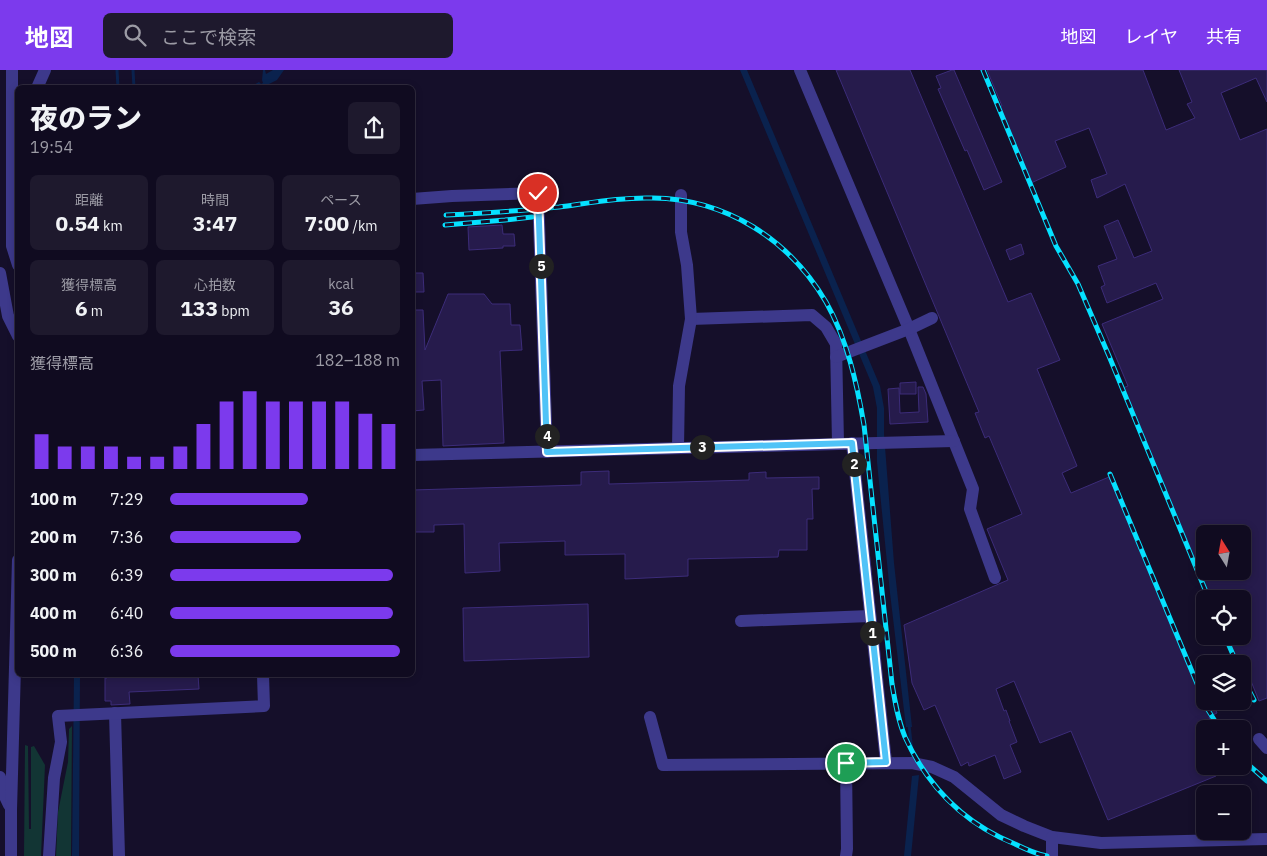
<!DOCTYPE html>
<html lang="ja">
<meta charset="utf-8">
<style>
body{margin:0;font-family:"IBM Plex Sans","Noto Sans JP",sans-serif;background:#1e192d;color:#f1f3f6;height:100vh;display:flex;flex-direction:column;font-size:19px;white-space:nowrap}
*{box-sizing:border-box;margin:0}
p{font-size:16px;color:#9c9ba5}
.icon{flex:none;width:28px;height:28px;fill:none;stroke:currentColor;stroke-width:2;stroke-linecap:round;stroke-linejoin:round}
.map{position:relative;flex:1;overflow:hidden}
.panel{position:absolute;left:15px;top:15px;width:400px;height:592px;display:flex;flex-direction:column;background:#100b20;border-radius:8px;box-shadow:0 2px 8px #0003,0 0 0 1px #302b3e}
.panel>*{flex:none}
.needle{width:32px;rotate:349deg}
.controls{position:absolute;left:1196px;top:455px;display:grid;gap:10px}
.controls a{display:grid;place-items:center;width:55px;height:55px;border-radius:8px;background:#100b20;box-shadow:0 2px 8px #0003,0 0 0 1px #302b3e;font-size:25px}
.pin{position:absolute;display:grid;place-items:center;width:42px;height:42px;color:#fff;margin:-21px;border:2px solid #fff;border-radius:50%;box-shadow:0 1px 5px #0007}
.km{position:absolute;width:25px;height:25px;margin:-12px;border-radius:50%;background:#222;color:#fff;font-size:14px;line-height:25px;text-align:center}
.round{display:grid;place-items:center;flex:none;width:52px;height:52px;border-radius:8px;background:#1e192d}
.headline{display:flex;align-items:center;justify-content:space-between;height:85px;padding:0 15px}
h1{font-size:28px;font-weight:800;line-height:38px}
.figures{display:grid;grid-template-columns:repeat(3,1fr);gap:8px;height:85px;padding:5px 15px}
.figures div{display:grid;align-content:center;border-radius:8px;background:#1e192d;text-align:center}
.figures b{font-size:21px;font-weight:800}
.figures small{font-size:14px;font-weight:400}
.figures p{font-size:14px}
.chart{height:140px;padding:10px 15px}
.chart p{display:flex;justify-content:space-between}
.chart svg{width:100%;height:90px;margin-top:5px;stroke:#7c3aed;stroke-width:6}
ul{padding:0 15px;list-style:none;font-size:16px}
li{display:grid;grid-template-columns:80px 60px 1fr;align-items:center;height:38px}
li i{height:12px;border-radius:6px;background:#7c3aed}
header{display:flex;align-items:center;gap:30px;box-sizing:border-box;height:70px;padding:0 25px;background:#7c3aed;color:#fff}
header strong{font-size:24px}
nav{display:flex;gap:28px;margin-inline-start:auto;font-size:18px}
.search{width:350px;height:45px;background:#1e192d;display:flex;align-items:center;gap:12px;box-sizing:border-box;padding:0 18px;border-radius:8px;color:#9c9ba5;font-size:19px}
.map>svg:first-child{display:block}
.green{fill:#123534}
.water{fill:#0a224e}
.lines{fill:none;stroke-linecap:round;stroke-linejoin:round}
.stream{stroke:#0a224e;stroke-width:3}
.building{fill:#261b4c;stroke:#3c2c79;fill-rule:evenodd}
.minor{stroke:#3d398b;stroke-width:12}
.rail-casing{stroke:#05e1ff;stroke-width:5}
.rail{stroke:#150f2a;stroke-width:3;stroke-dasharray:9;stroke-linecap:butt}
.route-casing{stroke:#fff;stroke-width:10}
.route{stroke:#4fc3f7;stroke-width:6}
</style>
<header>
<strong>地図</strong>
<div class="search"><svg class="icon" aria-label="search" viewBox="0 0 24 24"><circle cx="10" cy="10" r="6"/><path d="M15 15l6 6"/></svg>ここで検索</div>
<nav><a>地図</a><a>レイヤ</a><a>共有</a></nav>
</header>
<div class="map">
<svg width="1267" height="786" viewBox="0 0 1267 786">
<rect width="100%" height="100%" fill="#150f2a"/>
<g class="green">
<path d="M72 656 71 786H56L58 742 68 692 69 659Z"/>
<path d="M25 675 28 676 29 759H31V677L34 676 45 695 41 786H24Z"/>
</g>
<g class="water">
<path d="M263 0H265L266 4 273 0H284L277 10 265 16 264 14 262 15 263 17H250L259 12 261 14 263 13 262 10Z"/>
<path d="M740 0H747L880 316 884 338V364L894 493 912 657H906L890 523 877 392V338L873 317Z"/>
<path d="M74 605H80L79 786H72Z"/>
<path d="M919 705 911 786H904L912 706Z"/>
</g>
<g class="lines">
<g class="stream">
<path d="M117 0 118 18"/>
<path d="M133 0 134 18"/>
<path d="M909 655 913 691"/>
</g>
</g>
<g class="building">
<path d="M836 0H910L1008 232 1031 223 1060 290 1037 299 1077 396 1062 403 1071 423 1109 407 1195 609 1202 606 1205 613V631H1212L1217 643 1209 647 1214 659H1205V670L1202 671 1205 679V696H1212L1216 706 1108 750 1071 661 1040 673 1014 611 996 619 1004 641 1006 640 1010 651H1009L1017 672 1010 675 1021 702 1004 709 995 685 969 696 968 692 961 696 935 635 924 640 912 613 904 555 1008 510 987 459 1022 444 989 366 985 368 975 343 979 342Z"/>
<path d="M952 0H954L1002 112 984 120 967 80 965 81 938 19 941 18 936 6Z"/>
<path d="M987 0H1143L1166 60 1195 48 1187 34 1192 32 1179 0H1267V32L1256 8 1221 23 1240 70 1267 59V628L1259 631 1243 591 1237 594 1226 566H1242V529H1210L1123 318 1128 316 1102 254 1163 229 1156 213 1107 233 1101 217 1105 215 1098 196 1117 189 1104 156 1118 150 1134 188 1152 181 1125 114 1097 128 1091 110 1107 104 1089 58 1055 71 1066 97 1031 113 999 37 1002 36ZM1205 464H1242V501H1205Z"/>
<path d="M502 155 503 164H514L515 176H503V178L469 180 468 157Z"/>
<path d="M1021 174 1024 184 1010 190 1006 180Z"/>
<path d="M412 203H423L424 222H412Z"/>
<path d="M448 224H484L492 234H510L511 255H520L522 280 500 281 504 373 443 376 441 310 422 311 424 340 412 341V240H423L425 280Z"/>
<path d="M916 312V324H900V313Z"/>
<path d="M918 317H923L926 324 928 352 890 354 888 319 899 318 900 343 919 342Z"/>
<path d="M609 401V414L749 410V403L766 402V408L819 407V419H812L813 449H807V480H779L778 487 688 489V506L625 509V484L565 485V471L499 473 500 501 465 503 464 454 434 455V462H412V420L581 415V402Z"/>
<path d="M588 534 589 587 464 591 463 538Z"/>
<path d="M107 605H198L199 619 129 622 130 634 111 635V631H105V608H107Z"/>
</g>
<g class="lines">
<g class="minor">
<path d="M12 0V176L18 195"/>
<path d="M800 0 909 259 973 419 970 439 995 508"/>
<path d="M37 18 45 0"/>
<path d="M412 129 452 126 538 123 547 382"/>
<path d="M0 203 8 246 18 266"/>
<path d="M691 249 812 245 826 257 836 274 838 373"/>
<path d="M836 287 909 259 932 248"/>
<path d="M852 373 886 692"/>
<path d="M678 378 679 316 691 249 687 195 681 162V125"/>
<path d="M412 385 954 371"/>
<path d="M741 551 870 546"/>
<path d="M115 643 119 786"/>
<path d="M650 647 663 695 912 693 932 697 954 707 1001 745 1024 756 1052 767 1101 773 1267 769"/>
<path d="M1259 669 1267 678"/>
<path d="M0 707 2 720 9 735"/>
<path d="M1052 767V786"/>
<path d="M11 786V740L18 490"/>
<path d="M49 786 54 708 61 672 58 646 264 636 263 605"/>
<path d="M846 786 847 779 846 693"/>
</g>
<g class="rail-casing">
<g id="rail">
<path d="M983 0 1056 176 1078 214 1109 286 1209 529"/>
<path d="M446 145C484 143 521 141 559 137 590 133 622 127 653 128 726 129 789 169 826 232 847 269 857 314 864 355L892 614C895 632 898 650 905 667 928 717 963 753 1015 774 1025 779 1036 784 1047 786"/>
<path d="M445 155 505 150 532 147"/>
<path d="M1110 404 1208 640 1220 659"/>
<path d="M1225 566 1237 594"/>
<path d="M1242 607 1254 630"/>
<path d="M1242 689 1267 711"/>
</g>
</g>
<use href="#rail" class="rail"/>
</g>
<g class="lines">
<g class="route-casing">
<path id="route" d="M538 123 547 382 852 373 886 692 846 693"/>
</g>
<use href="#route" class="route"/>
</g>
</svg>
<div class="controls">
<a><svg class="needle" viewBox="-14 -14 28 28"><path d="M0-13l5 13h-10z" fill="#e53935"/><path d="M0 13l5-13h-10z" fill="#9c9ba5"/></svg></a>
<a><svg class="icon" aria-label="locate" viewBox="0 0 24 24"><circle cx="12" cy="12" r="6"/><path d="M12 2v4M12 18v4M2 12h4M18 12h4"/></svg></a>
<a><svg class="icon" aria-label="layers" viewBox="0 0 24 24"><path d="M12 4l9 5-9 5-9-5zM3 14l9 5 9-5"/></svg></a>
<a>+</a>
<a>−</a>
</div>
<div class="pin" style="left:846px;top:693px;background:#1e9e55"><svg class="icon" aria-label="arrive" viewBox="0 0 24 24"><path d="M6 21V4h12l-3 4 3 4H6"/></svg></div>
<div class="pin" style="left:538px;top:123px;background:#d93025"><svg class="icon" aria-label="check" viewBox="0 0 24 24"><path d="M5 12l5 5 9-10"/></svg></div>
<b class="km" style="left:872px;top:563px">1</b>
<b class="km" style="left:854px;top:394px">2</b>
<b class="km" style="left:702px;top:377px">3</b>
<b class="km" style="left:547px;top:366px">4</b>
<b class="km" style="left:541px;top:196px">5</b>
<section class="panel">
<div class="headline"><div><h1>夜のラン</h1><p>19:54</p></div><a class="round"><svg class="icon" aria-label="share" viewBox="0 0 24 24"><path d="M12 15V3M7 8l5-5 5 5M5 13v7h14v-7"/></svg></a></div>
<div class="figures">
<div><p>距離</p><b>0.54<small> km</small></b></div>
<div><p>時間</p><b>3:47</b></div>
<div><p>ペース</p><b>7:00<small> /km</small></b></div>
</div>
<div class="figures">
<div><p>獲得標高</p><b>6<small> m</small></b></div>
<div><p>心拍数</p><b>133<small> bpm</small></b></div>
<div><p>kcal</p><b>36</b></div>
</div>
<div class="chart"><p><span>獲得標高</span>182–188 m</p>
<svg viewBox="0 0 160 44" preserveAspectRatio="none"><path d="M5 44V27M15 44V33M25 44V33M35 44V33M45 44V38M55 44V38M65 44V33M75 44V22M85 44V11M95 44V6M105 44V11M115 44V11M125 44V11M135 44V11M145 44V17M155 44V22"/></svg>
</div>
<ul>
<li><b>100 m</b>7:29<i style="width:60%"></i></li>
<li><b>200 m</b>7:36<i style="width:57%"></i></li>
<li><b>300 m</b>6:39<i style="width:97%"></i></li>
<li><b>400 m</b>6:40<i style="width:97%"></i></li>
<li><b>500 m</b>6:36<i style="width:100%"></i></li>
</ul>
</section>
</div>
